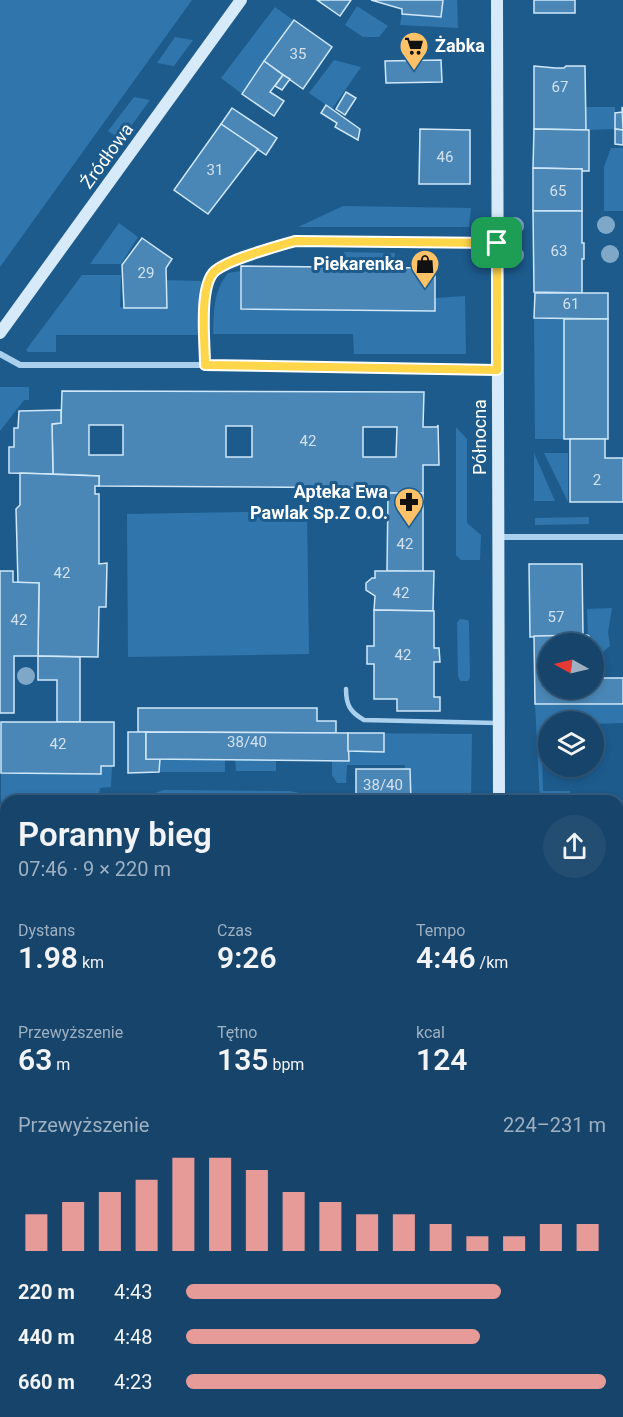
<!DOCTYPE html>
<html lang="pl">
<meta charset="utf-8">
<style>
body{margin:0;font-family:Roboto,sans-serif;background:#234e72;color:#f1f3f6;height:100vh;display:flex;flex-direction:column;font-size:22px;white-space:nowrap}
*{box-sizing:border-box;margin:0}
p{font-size:20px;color:#9eb0c1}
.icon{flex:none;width:33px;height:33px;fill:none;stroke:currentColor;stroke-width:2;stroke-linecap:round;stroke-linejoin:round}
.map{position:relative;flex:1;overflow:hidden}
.details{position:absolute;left:0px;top:795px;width:624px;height:622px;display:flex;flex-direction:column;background:#16446a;border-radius:18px 18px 0 0;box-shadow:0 3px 9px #0003,0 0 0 2px #355c7e}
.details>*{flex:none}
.needle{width:39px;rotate:278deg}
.buttons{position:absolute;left:538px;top:633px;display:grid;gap:12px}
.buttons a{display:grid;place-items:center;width:66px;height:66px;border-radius:50%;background:#16446a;box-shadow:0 3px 9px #0003,0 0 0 2px #355c7e;font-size:30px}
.pin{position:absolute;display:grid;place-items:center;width:51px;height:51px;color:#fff;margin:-26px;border-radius:12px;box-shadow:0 3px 9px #0006}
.round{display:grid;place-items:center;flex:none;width:63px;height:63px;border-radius:32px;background:#234e72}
.summary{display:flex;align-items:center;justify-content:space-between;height:102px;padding:0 18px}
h1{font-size:33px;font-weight:600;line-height:45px}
.figures{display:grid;grid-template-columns:repeat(3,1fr);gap:9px;height:102px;padding:6px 18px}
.figures div{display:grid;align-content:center}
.figures b{font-size:30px;font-weight:600}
.figures small{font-size:16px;font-weight:400}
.figures p{font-size:16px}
.chart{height:168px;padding:12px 18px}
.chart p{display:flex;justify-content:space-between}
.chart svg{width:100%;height:108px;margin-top:6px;stroke:#e69b98;stroke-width:6}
ul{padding:0 18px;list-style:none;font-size:20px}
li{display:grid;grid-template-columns:96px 72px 1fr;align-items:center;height:45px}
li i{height:15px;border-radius:8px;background:#e69b98}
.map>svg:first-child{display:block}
.green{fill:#3075ab}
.building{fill:#4a87b7;stroke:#cfe7f9;stroke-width:1.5;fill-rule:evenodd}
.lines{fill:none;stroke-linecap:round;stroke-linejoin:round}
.lane{stroke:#aad0ed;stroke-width:4.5}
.street{stroke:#aad0ed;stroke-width:6}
.secondary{stroke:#d6eaf9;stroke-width:12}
.tree{fill:#7fa8c8}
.route-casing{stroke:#fff;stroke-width:12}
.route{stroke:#ffd54a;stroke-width:8}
.labels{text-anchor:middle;stroke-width:6;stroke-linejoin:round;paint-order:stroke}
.number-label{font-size:15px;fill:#d2e1ed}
.poi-label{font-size:18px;font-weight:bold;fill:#fff;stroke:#1d5b8d;text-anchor:end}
.street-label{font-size:18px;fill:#fff;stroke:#1d5b8d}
</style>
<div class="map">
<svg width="623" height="1417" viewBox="0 0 623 1417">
<rect width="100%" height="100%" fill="#1d5b8d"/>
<g class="green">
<path d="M0 0H192L0 267Z"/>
<path d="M443 0H457L458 28 400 25 402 14 441 17Z"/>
<path d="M357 6 388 26 379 37H363L345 25Z"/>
<path d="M275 7 293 20 242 94 221 78Z"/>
<path d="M175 37 193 40 174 66 157 63Z"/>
<path d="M334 60 361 67 332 109 309 93Z"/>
<path d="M134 97 150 100 121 140 108 131Z"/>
<path d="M585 107H615V129L586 130Z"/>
<path d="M611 148H623V211H604V167Z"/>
<path d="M343 206 471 208 469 227H298Z"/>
<path d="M119 223 138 237 121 264H90Z"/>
<path d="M344 252 395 253 394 266 343 265Z"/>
<path d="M241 271V309L434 311 435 298 465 296 466 354H354L353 334H213C214 311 213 292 228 273Z"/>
<path d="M82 275H121L120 307 163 308 164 280 201 281 199 335H56V352H28L26 350Z"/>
<path d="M534 318 564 319V439H535Z"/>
<path d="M0 387H29V400H24L0 431Z"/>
<path d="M456 427 467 439V523L481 535 480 560H461L456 555Z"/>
<path d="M534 453 555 501H534Z"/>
<path d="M544 453H568V502Z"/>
<path d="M307 511 309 654 128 657 127 514Z"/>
<path d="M589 517V524L535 525V518Z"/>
<path d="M612 608 608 632 610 646 594 659V644L588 643 587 609Z"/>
<path d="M460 619 468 620 469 623 470 678 468 681H460L458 676 457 623Z"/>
<path d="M535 704H623V723L594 724V722H549V726H541L543 791H570V798L567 801H540Z"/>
<path d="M348 733 472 734 471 801H405V765H347L346 783H337L332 775V759H347Z"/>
<rect x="158" y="759" width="67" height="13"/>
<path d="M235 759H276V771H236Z"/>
<path d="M101 766H112L111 787 100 788 98 801H6V863H0V858H3L4 812H1V773L101 774Z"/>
<path d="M164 790 290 791 300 793 311 801H152L155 793Z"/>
<path d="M0 1058H6V1412H473V1417H0Z"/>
</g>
<g class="building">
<path d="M317 0H351L340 16Z"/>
<path d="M371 0H443L441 17 402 14V9Z"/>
<rect x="534" y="0" width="41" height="13"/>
<path d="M294 20 332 47 303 89 264 61Z"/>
<path d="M441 60 442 82 386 83 385 61Z"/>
<path d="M264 61 283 75 270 92 284 101 274 116 242 94Z"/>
<path d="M534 66 555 68H564L566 66H585L586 130 534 129Z"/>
<path d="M283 75 290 79 282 90 275 86Z"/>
<path d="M346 92 356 98 345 115 336 109Z"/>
<path d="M326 105 360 129 358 140 335 127 337 123 321 113Z"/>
<path d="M622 107 623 130 615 129V113L623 112Z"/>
<path d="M232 108 277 138 266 155 221 124Z"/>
<path d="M221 124 258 149 208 214 174 190Z"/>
<path d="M420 129 470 130V184H419Z"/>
<path d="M534 129 589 130V171H582V169L533 168Z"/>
<path d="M615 129 623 130V145L615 144Z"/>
<path d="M533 168 582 169V211H533Z"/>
<path d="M533 211H582V243H584V259H582V293L534 292Z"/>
<path d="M142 238 172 259 166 268 167 308H124L122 265Z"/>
<path d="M241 266 435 268V311L241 309Z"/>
<path d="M535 293H608V319L534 318Z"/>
<rect x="564" y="319" width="44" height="120"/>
<path d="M62 391 424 392 423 427H437L438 425 439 465H423V493H388L387 488 99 486V476L53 474 52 424 61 423ZM89 425H123V455H89ZM226 426H252V457H226ZM363 427H397L396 457H363Z"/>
<path d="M61 410V423L52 424 53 474 9 473V447H14V428H18L19 411Z"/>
<path d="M570 439H605V458H623V502H570Z"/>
<path d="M20 473 99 476V486H95V494H99V564L107 563 106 607H99L98 657 38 656 39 583H18L16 509 20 505Z"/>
<path d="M388 493H423V572L387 571Z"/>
<path d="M529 564H582L583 635 530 637Z"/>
<path d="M0 571H13V582L39 583 38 656H14V713H0Z"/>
<path d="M375 571H434L433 611 374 610 375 596 366 590V583L372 578H375Z"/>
<path d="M374 610 434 611V648H439L440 662H434V697H440V711H397V699H374V664H367V646H374Z"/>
<path d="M587 635 589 636V644H549V688H594V678H623V704H535L534 636Z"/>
<path d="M38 656 80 657V722H57V680H38Z"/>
<path d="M138 708H317V721H336V733L138 732Z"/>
<path d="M1 722H114V766H101V774L1 773Z"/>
<path d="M128 732H146V759H160L159 772 128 773Z"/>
<path d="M146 732 348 733 349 761 146 759Z"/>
<path d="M348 733H384V752L348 751Z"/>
<path d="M356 769H410L411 801H356Z"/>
<path d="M1 812H5L4 858H0Z"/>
<rect x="618" y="853" width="5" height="145"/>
<path d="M619 1142H623V1189H620Z"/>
<path d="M623 1411V1417H535V1412Z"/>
</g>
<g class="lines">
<g class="lane">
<path d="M205 365 206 287 214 272 231 262 295 241 497 243"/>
<path d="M346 689C346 705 350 712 364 720L497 723"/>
<path d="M618 1060H623"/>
</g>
<g class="street">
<path d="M0 354 20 365H205L497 370"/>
<path d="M498 537H623"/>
</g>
<g class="secondary">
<path d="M497 0 499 801"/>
<path d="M0 333 241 0"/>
<path d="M500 1412V1417"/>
</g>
</g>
<g class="tree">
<circle cx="606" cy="225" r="9"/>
<circle cx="515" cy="226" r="9"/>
<circle cx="610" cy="254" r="9"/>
<circle cx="515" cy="255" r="9"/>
<circle cx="26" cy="676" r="9"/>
</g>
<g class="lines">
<g class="route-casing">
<path id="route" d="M295 241 497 243V370L205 365C205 343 199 290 213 273 224 260 276 247 295 241Z"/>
</g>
<use href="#route" class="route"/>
</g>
<defs>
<g id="supermarket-pin" transform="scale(1.5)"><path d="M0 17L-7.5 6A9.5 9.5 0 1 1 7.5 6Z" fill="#fdc168" stroke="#1d5b8d"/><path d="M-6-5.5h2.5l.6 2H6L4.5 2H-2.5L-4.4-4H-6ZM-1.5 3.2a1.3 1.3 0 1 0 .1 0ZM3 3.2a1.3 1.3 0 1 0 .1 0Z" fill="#111"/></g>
<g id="shop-pin" transform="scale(1.5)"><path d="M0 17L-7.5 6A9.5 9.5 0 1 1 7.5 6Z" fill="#fdc168" stroke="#1d5b8d"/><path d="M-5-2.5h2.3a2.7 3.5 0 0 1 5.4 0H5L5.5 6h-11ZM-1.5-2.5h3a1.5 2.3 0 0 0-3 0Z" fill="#111"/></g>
<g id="pharmacy-pin" transform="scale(1.5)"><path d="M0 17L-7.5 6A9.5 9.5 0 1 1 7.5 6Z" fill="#fdc168" stroke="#1d5b8d"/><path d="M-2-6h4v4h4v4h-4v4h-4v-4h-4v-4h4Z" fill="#111"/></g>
</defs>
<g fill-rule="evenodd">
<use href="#supermarket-pin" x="414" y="46"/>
<use href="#shop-pin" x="425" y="264"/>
<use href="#pharmacy-pin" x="409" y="502"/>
</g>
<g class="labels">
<g class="number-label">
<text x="298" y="59">35</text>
<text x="560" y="92">67</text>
<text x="445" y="162">46</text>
<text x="215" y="175">31</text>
<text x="558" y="196">65</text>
<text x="559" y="256">63</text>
<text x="146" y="278">29</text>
<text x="571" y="309">61</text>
<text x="308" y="446">42</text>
<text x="597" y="485">2</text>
<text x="405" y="549">42</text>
<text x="62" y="578">42</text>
<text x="401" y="598">42</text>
<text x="556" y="622">57</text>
<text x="19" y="625">42</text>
<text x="403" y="660">42</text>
<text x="247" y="747">38/40</text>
<text x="58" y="749">42</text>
<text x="383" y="790">38/40</text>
</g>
<g class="poi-label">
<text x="435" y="52" text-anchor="start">Żabka</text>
<text x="404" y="270">Piekarenka</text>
<text x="388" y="498">Apteka Ewa<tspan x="388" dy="21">Pawlak Sp.Z O.O.</tspan></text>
</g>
<g class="street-label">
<text transform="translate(107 156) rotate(-54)" y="6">Źródłowa</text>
<text transform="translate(480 437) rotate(-90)" y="6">Północna</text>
</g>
</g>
</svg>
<div class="buttons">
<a><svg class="needle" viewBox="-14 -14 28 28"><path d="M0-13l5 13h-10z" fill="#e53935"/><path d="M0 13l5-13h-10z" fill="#9eb0c1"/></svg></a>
<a><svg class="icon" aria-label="layers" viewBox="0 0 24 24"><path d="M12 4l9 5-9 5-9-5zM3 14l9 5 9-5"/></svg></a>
</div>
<div class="pin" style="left:497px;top:243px;background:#1e9e55"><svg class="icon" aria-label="arrive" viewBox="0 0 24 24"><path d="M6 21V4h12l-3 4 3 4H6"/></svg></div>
<section class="details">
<div class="summary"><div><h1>Poranny bieg</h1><p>07:46 · 9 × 220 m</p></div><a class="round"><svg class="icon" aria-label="share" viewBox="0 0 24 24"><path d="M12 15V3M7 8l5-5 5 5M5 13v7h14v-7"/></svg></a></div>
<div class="figures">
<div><p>Dystans</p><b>1.98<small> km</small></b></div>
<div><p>Czas</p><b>9:26</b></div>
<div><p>Tempo</p><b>4:46<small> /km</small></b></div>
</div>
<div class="figures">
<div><p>Przewyższenie</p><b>63<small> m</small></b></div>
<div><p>Tętno</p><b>135<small> bpm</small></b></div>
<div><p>kcal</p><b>124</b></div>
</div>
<div class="chart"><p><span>Przewyższenie</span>224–231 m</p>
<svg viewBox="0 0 160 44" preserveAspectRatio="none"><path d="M5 44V29M15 44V24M25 44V20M35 44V15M45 44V6M55 44V6M65 44V11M75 44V20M85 44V24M95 44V29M105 44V29M115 44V33M125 44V38M135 44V38M145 44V33M155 44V33"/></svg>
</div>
<ul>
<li><b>220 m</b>4:43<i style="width:75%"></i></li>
<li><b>440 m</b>4:48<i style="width:70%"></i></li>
<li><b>660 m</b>4:23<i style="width:100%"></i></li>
</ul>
</section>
</div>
